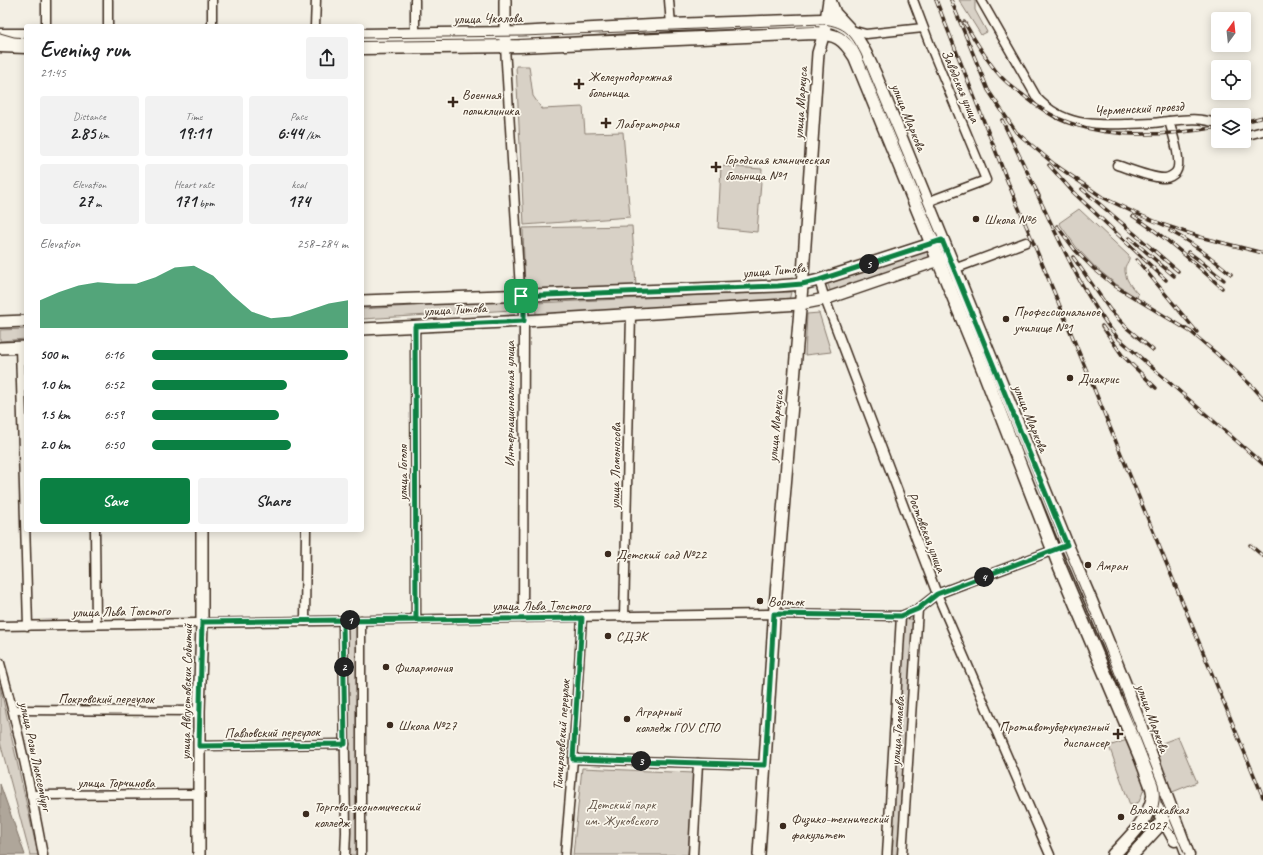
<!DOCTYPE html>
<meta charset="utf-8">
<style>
body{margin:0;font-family:Caveat,sans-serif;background:#f2f2f2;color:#202124;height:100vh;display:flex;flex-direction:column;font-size:15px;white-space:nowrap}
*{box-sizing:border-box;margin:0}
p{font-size:13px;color:#757577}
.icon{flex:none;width:22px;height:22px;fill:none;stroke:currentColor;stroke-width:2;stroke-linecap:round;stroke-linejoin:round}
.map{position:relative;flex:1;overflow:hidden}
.panel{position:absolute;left:24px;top:24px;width:340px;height:508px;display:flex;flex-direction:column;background:#fff;border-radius:4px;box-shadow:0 2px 10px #0003}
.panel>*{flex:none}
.needle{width:26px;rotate:15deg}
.controls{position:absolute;left:1211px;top:12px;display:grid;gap:8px}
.controls a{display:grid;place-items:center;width:40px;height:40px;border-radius:4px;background:#fff;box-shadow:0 2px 10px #0003;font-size:20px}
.pin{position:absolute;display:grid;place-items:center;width:34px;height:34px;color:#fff;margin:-17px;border-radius:8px;box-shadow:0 2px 6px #0006}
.km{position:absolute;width:20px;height:20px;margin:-10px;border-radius:50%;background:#222;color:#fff;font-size:11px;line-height:20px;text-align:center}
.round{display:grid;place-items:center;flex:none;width:42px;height:42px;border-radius:4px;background:#f2f2f2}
.head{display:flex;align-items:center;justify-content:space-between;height:68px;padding:0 16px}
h1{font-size:22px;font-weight:700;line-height:30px}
.metrics{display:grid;grid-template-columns:repeat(3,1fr);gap:6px;height:68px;padding:4px 16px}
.metrics div{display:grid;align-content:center;border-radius:4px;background:#f2f2f2;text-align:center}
.metrics b{font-size:17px;font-weight:700}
.metrics small{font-size:11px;font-weight:400}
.metrics p{font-size:11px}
.chart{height:112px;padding:8px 16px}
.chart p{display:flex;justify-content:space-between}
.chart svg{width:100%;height:72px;margin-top:4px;fill:#0b8043;opacity:.7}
.primary-button{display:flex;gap:8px;margin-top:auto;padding:8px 16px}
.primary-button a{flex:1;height:46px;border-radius:4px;background:#0b8043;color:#fff;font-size:16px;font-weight:700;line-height:46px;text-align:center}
.primary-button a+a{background:#f2f2f2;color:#202124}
ul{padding:0 16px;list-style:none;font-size:13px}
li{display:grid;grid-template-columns:64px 48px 1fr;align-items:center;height:30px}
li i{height:10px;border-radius:5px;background:#0b8043}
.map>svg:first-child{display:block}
.green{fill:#d8d1c6;stroke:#8a7e72}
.water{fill:#afa69a;stroke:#817468}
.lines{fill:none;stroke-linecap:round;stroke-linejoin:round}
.street-casing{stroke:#3b2a1e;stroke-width:11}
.secondary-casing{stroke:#3b2a1e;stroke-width:14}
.primary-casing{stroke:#3b2a1e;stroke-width:15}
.street{stroke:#fbf7ec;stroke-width:8}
.secondary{stroke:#fbf7ec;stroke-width:11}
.primary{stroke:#fbf7ec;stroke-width:12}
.tram{stroke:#3b2a1e;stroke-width:1}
.rail-casing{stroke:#3b2a1e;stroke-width:3.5}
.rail{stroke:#fbf7ec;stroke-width:2;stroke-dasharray:6;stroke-linecap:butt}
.route-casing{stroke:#fff;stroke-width:8}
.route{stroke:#0b8043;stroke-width:5}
.poi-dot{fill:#3b2a1e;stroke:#fbf7ec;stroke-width:1.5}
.labels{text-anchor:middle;stroke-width:3.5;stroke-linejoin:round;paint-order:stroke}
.street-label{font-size:14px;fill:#3b2a1e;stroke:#fbf7ec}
.poi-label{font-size:14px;fill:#3b2a1e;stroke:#fbf7ec;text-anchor:start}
.park-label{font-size:14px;fill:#625448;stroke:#fbf7ec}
</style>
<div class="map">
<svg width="1263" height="855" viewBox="0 0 1263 855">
<rect width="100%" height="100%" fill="#f3efe4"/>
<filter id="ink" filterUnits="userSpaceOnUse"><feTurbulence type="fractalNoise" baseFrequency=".025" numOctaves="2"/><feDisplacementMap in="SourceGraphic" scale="8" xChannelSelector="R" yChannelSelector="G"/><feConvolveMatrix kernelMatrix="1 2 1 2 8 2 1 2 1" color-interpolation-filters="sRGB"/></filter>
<g filter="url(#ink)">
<g class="green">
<path d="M959 0H975V10L987 32 981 35Z"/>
<path d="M516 66H529L533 96 542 109 583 107 585 133 623 132 630 217 524 225Z"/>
<path d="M721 166 762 169 757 232 718 228Z"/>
<path d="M1079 209 1129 256C1130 261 1126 263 1125 268 1124 278 1132 288 1138 294L1137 298 1116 284 1096 268 1077 248 1059 223Z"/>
<path d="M632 226 636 286 525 292 523 228Z"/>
<path d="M930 249 934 259 831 293 827 282Z"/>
<path d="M774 292H791L789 301 536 314 535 303Z"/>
<path d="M512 300V310L362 319V309Z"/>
<path d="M819 313 831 352 805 355 807 314Z"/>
<path d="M26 329V339L0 341V330Z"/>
<path d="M905 619H914L898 855H889Z"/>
<path d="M347 627H357L358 855H348Z"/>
<path d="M0 686 38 855H30L0 742Z"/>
<path d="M1178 737 1197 782 1170 793 1152 747Z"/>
<path d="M1127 740 1143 782 1144 789 1139 802 1130 805 1109 746Z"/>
<path d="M582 768 694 773 688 855H573Z"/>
</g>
<path class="water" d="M0 784 24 852 25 855H0Z"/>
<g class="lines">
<g class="street-casing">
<g id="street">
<path d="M46 0V26"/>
<path d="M212 0V26"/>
<path d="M669 0 671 25"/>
<path d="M913 0 932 50 986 180 927 202"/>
<path d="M981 0 1037 98C1063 126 1093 125 1127 124 1139 123 1150 124 1161 122 1180 120 1199 116 1218 124"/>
<path d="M108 26V0"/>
<path d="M315 26 316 0"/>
<path d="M851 30 866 34 923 28"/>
<path d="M415 34V0"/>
<path d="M505 47 520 289 524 306V321L523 618"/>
<path d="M1244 136 1263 131"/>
<path d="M1117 165C1129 169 1154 179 1165 178 1168 178 1174 175 1176 172 1183 163 1172 132 1169 121"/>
<path d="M954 269 1026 242"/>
<path d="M819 280 825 299 937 594 1050 855"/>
<path d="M415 326 416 619"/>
<path d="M20 347 28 626"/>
<path d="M95 530 96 624"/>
<path d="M624 617 631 315"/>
<path d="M305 621 306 530"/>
<path d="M343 621 346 832 345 855"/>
<path d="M0 626 766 614 901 616 918 609 937 594 1067 545"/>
<path d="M0 663C18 726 31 790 43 855"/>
<path d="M13 710 199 711"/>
<path d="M199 746 345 744"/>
<path d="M573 759 765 765"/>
<path d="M31 795 200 794"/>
<path d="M361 855V620"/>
<path d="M565 855 573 759 582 618"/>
<path d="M693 855 698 763"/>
<path d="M887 855 901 616"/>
<path d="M902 855 918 609"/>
</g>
</g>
<g class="secondary-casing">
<g id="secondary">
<path d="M830 0 835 13 849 28"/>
<path d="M505 42V0"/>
<path d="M362 301 777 286 803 284 819 280 940 241"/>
<path d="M0 322 26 321"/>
<path d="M362 329 524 321 800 304 825 299 945 258"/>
<path d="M0 348 26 347"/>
<path d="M199 855V711L202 625V530"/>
<path d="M759 855 775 606 803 274 818 53 824 33 829 0"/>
</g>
</g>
<g class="primary-casing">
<g id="primary">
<path d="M0 35H26"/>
<path d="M362 35 516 33 671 25 822 20C855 21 863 49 875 74L1067 545 1091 601 1124 682 1188 855"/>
<path d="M0 46 26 47"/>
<path d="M362 48 520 46 814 33C837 34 843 38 855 57L984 372 1059 565 1141 759 1152 788 1155 805 1175 840"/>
<path d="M1113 855C1129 838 1148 821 1153 797"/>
<path d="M1132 855 1157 828 1167 813"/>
</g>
</g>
<use href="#street" class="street"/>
<use href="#secondary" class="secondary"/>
<use href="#primary" class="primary"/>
<g class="tram">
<path d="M0 33 14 37 26 38"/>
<path d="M362 38 523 36 823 24C846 27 851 35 861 54L965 302 1053 522 1095 623 1158 784C1165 815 1143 834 1124 855"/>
<path d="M1160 796 1185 855"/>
<path d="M1148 827C1158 822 1168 825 1175 833"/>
</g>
<g class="rail-casing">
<g id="rail">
<path d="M936 0 1007 180 1054 292 1263 797"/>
<path d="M951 0 988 90 1016 132 1054 164 1102 197 1135 213 1164 225 1200 237 1263 253"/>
<path d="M964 22C974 38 984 56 996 71 1003 80 1013 88 1023 95 1037 107 1053 117 1070 123 1115 139 1172 135 1218 127"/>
<path d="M1002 120 1039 196"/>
<path d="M1244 122 1263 117"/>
<path d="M1049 165 1073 192 1166 280"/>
<path d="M1082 189 1178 271"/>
<path d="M1036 192C1060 241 1082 294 1117 337L1263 464"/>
<path d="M1133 216C1165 236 1194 263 1222 288"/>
<path d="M1057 226 1075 250 1094 269 1115 286 1191 332 1217 354 1253 387 1263 398"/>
<path d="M1170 231C1193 243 1212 258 1231 274"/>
<path d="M1130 238 1174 276"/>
<path d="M1188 252 1199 260 1224 280"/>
<path d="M1073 257 1110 310 1128 329 1153 350"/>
<path d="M1137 260 1197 332"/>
<path d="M1102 326 1122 355 1156 388"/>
<path d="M1250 545 1263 556"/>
</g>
</g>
<use href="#rail" class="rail"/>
</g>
</g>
<g class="lines" filter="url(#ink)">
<g class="route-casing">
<path id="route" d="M521 296 524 306V321L415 326 416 619 202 622 199 746 345 744 343 621 582 618 573 759 765 765 774 614 901 616 918 609 937 594 1067 545 942 240 819 280 802 284 778 286 521 296"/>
</g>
<use href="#route" class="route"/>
</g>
<g class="poi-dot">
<path d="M577 78h4v4h4v4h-4v4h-4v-4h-4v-4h4z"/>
<path d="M451 96h4v4h4v4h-4v4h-4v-4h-4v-4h4z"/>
<path d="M604 117h4v4h4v4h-4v4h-4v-4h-4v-4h4z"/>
<path d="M714 161h4v4h4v4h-4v4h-4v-4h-4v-4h4z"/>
<circle cx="976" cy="219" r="4"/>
<circle cx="1006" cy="319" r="4"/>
<circle cx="1070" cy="378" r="4"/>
<circle cx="608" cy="554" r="4"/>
<circle cx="1088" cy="565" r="4"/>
<circle cx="760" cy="601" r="4"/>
<circle cx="608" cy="636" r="4"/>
<circle cx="386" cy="667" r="4"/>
<circle cx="627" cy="719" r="4"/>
<circle cx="390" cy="725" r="4"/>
<path d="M1116 728h4v4h4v4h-4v4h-4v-4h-4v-4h4z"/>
<circle cx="306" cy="814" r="4"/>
<circle cx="1121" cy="817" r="4"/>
<circle cx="783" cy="826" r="4"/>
</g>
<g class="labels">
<g class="street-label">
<text transform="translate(488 18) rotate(-1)" y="5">улица Чкалова</text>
<text transform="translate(961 86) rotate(67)" y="5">Заводская улица</text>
<text transform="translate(800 103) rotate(-86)" y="5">улица Маркуса</text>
<text transform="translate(1139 108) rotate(-3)" y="5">Черменский проезд</text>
<text transform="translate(909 117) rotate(68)" y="5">улица Маркова</text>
<text transform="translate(774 270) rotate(-5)" y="5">улица Титова</text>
<text transform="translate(455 309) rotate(-3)" y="5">улица Титова</text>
<text transform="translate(509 404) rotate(-90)" y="5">Интернациональная улица</text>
<text transform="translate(1031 418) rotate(68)" y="5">улица Маркова</text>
<text transform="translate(775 426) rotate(-85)" y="5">улица Маркуса</text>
<text transform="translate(615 466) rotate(-89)" y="5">улица Ломоносова</text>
<text transform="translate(402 473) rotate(-90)" y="5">улица Гоголя</text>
<text transform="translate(927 532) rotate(69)" y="5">Ростовская улица</text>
<text x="541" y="610">улица Льва Толстого</text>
<text transform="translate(121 611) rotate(-1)" y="5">улица Льва Толстого</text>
<text transform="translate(186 692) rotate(-89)" y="5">улица Августовских Событий</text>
<text x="106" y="703">Покровский переулок</text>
<text transform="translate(1153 718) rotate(70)" y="5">улица Маркова</text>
<text transform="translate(897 731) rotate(-86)" y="5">улица Тамаева</text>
<text transform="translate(272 732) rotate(-1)" y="5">Павловский переулок</text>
<text transform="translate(561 735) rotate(-86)" y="5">Тимирязевский переулок</text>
<text transform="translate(36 756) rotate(78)" y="5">улица Розы Люксембург</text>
<text x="116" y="787">улица Торчинова</text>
</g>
<g class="poi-label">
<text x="588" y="81">Железнодорожная<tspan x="588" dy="16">больница</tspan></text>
<text x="462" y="99">Военная<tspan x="462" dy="16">поликлиника</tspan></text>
<text x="615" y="128">Лаборатория</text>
<text x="725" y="164">Городская клиническая<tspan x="725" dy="16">больница №1</tspan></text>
<text x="984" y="224">Школа №6</text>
<text x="1014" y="316">Профессиональное<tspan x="1014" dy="16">училище №1</tspan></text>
<text x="1078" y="383">Диакрис</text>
<text x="616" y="559">Детский сад №22</text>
<text x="1096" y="570">Амран</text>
<text x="768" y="606">Восток</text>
<text x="616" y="641">СДЭК</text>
<text x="394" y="672">Филармония</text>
<text x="635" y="716">Аграрный<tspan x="635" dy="16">колледж ГОУ СПО</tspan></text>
<text x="398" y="730">Школа №27</text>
<text x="1109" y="731" text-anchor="end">Противотуберкулезный<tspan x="1109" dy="16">диспансер</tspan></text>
<text x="314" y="811">Торгово-экономический<tspan x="314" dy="16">колледж</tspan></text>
<text x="1129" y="814">Владикавказ<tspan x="1129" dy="16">362027</tspan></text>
<text x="791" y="823">Физико-технический<tspan x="791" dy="16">факультет</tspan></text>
</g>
<g class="park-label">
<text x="621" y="809">Детский парк<tspan x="621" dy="16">им. Жуковского</tspan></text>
</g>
</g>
</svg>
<div class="controls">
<a><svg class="needle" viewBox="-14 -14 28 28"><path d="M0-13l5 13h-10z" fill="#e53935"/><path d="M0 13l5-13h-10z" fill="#757577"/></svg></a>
<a><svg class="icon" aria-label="locate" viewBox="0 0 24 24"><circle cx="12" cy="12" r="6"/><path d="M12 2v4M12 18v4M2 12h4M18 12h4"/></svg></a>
<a><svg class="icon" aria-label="layers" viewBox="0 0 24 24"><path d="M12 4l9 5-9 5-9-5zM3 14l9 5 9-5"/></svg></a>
</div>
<div class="pin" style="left:521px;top:296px;background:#1e9e55"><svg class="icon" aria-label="arrive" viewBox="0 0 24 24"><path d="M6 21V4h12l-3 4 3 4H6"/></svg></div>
<b class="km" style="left:350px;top:620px">1</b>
<b class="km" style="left:344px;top:667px">2</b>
<b class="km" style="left:641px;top:761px">3</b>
<b class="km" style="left:984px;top:577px">4</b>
<b class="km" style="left:869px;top:264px">5</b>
<section class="panel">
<div class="head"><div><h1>Evening run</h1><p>21:45</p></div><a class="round"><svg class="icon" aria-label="share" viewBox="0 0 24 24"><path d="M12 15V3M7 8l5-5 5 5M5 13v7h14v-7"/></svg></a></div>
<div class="metrics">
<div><p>Distance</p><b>2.85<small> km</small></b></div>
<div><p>Time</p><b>19:11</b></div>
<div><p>Pace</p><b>6:44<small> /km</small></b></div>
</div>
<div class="metrics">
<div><p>Elevation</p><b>27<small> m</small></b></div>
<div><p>Heart rate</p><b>171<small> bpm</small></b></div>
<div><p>kcal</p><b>174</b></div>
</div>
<div class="chart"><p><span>Elevation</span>258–284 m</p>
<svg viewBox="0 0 160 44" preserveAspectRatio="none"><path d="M0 44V27L10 22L20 18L30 16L40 17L50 17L60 13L70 7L80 6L90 12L100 24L110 34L120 38L130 37L140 33L150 29L160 27V44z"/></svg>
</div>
<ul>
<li><b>500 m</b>6:16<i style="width:100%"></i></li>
<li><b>1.0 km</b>6:52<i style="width:69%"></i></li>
<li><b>1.5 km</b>6:59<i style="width:65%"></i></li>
<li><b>2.0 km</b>6:50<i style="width:71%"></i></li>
</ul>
<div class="primary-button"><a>Save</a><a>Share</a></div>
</section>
</div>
